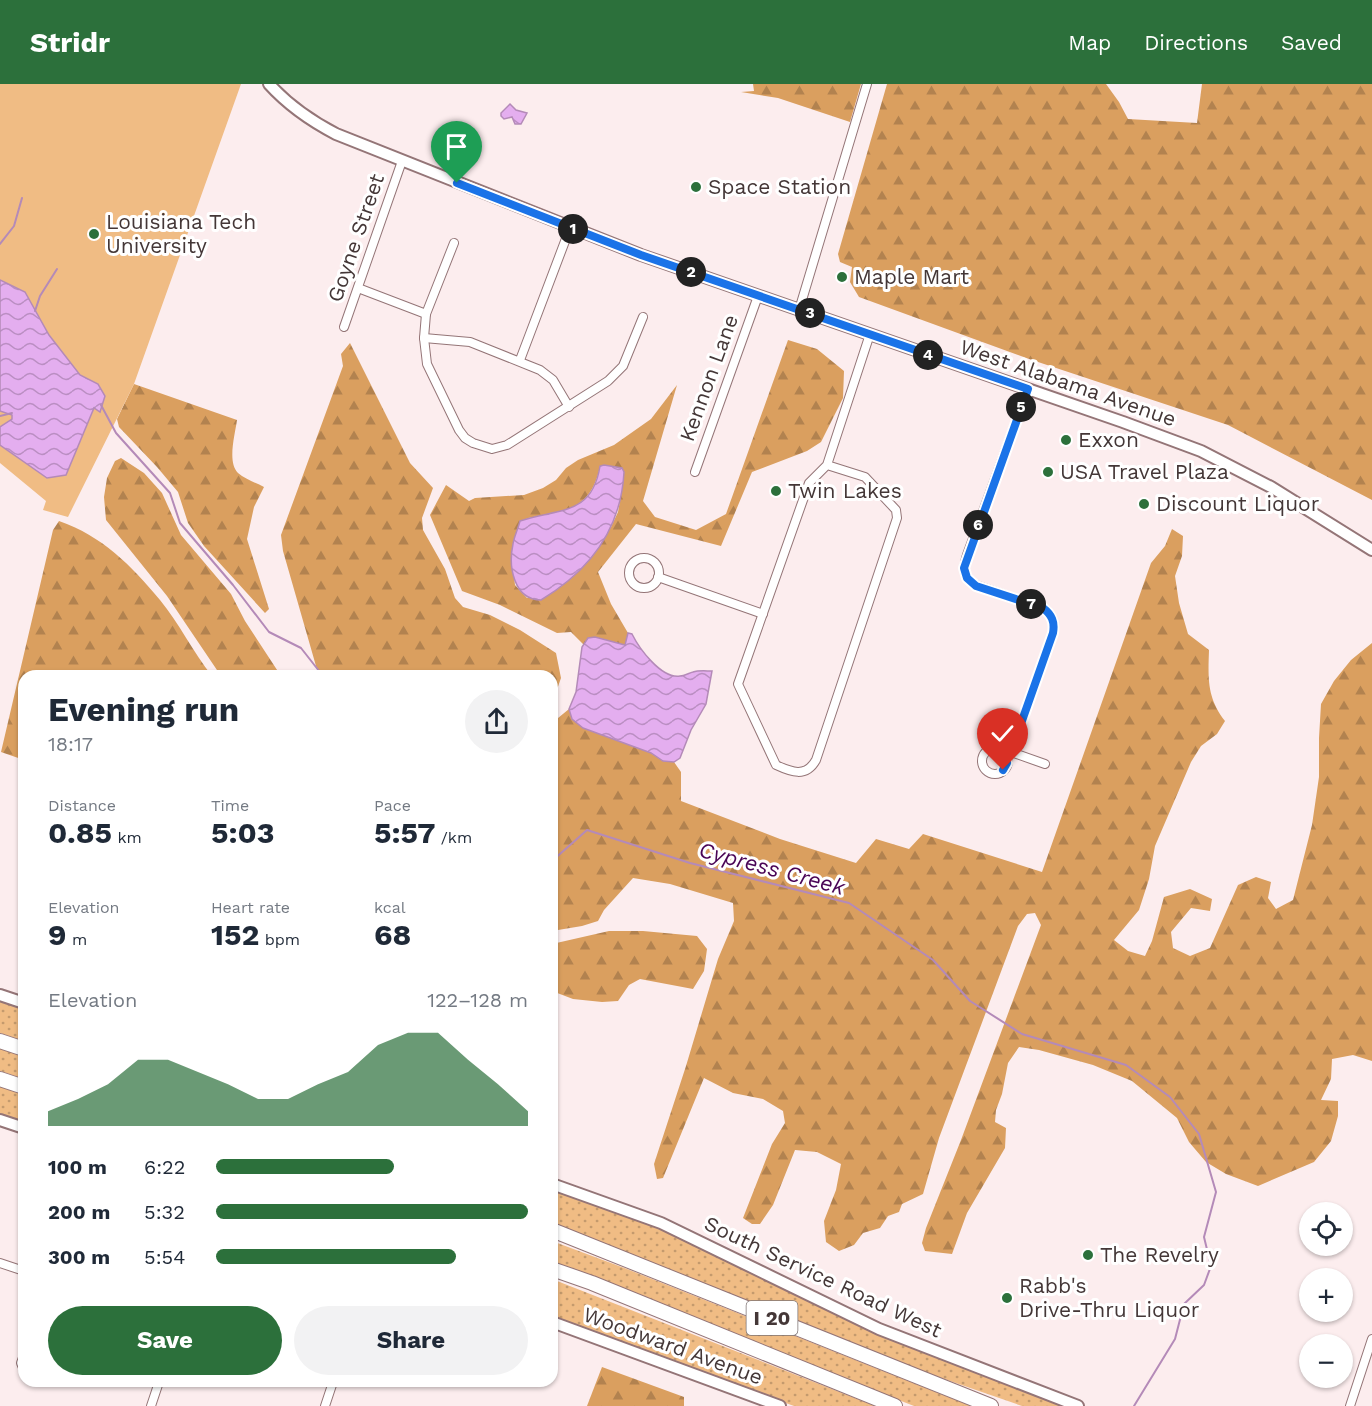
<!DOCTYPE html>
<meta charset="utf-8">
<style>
body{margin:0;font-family:"Work Sans",sans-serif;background:#f2f2f3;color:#1f2937;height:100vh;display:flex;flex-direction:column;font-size:22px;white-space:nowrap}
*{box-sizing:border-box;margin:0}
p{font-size:20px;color:#747a83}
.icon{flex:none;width:33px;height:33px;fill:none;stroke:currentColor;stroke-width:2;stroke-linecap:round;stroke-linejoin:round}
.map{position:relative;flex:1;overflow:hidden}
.sheet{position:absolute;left:18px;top:586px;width:540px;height:717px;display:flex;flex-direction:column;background:#fff;border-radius:18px;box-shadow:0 2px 4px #0004}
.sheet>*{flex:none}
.tools{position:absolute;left:1299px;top:1118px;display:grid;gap:12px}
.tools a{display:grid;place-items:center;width:54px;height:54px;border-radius:50%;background:#fff;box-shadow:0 2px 4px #0004;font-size:30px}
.pin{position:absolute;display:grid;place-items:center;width:51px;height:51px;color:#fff;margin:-62px -26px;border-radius:50% 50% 50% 0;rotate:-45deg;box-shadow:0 0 6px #0007}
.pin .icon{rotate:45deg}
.km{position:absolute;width:30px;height:30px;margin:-15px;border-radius:50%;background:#222;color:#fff;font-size:16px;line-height:30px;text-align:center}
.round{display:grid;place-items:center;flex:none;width:63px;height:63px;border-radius:32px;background:#f2f2f3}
.summary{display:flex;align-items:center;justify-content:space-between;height:102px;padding:0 30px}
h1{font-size:33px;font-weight:700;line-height:45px}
.metrics{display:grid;grid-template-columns:repeat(3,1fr);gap:9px;height:102px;padding:6px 30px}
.metrics div{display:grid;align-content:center}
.metrics b{font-size:30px;font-weight:700}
.metrics small{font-size:16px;font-weight:400}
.metrics p{font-size:16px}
.chart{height:168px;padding:12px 30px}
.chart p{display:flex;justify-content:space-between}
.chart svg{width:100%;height:108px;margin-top:6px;fill:#2c703b;opacity:.7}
.cta{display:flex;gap:12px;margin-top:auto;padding:12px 30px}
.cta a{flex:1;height:69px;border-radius:36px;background:#2c703b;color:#fff;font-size:24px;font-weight:700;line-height:69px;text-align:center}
.cta a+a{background:#f2f2f3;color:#1f2937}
ul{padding:0 30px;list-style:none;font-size:20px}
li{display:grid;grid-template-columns:96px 72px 1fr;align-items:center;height:45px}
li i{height:15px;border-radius:8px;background:#2c703b}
header{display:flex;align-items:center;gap:36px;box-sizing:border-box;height:84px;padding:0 30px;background:#2c703b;color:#fff}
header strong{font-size:28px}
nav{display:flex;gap:33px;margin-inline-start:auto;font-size:21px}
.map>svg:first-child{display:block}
.grass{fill:url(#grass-dots)}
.forest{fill:url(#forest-firs);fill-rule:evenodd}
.park{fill:#f0bc84}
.water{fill:url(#water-waves);stroke:#b48ab8;stroke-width:1.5}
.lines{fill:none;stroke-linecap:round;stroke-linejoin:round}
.stream{stroke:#b48ab8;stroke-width:2}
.minor-casing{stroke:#947577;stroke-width:10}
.secondary-casing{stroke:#947577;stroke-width:14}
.motorway-casing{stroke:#947577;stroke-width:16}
.minor{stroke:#fff;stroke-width:8}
.secondary{stroke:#fff;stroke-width:10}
.motorway{stroke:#fff;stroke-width:14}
.route-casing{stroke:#fff;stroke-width:12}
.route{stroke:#1a73e8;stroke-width:8}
.poi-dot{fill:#2c703b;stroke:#fff;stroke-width:2}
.labels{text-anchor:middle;stroke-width:6;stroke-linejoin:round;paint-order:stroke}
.shield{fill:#fff;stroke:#7c7373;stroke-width:1.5}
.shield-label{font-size:20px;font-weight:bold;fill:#443737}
.poi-label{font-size:21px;fill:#443737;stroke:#fff;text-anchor:start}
.street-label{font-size:21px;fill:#443737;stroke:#fff}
.water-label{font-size:22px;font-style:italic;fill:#490455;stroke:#fff}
</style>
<header>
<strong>Stridr</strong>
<nav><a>Map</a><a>Directions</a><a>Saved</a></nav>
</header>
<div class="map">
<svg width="1372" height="1322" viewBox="0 0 1372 1322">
<defs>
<pattern id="grass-dots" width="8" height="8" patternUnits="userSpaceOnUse" patternTransform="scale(1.5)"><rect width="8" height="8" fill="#f0bc84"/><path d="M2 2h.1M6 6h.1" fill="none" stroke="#c49a6d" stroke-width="1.8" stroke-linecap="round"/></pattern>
<pattern id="forest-firs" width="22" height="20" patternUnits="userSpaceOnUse" patternTransform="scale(1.5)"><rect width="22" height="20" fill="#da9f5f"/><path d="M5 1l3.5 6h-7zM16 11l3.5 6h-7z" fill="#b2824f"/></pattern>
<pattern id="water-waves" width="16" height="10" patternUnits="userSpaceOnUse" patternTransform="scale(1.5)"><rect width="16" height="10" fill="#e4aeef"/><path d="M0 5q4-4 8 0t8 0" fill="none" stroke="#ba8ec2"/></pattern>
</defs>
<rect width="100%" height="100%" fill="#fcedee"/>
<g class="grass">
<path d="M0 915 24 923V957L0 949Z"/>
<path d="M0 964 24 972V995L0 987Z"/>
<path d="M0 1002 24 1010V1038L0 1030Z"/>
<path d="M552 1103 649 1140 703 1162 1067 1322H1022L924 1288 664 1183 552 1141Z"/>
<path d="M552 1157 627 1185 971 1322H914L552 1180Z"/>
<path d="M552 1195 875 1322H794L552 1233Z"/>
</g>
<g class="forest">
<path d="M753 0H861L850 38 778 14 741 8 754 7Z"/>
<path d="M887 0H1106L1119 18 1128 35 1197 39 1202 0H1372V416L1228 341 1032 276 859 213 850 198 852 183 840 178 838 170Z"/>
<path d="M788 256 817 265 844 287 843 314 821 358 807 367 752 388 721 462 636 440 598 488 611 520 628 549 625 561 595 553 588 554 584 561 571 548 557 549 500 521 462 507 430 431 446 401 469 417 475 414 524 411 543 404 556 396 566 384 578 376 614 361 651 335 677 301 643 417 655 433 696 446 726 430ZM600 382 623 399 618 428 611 443 582 484 558 505 527 514 515 501 512 473 528 434C566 429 592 424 600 382Z"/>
<path d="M350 259 410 379 433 404 422 434 423 446 445 485 455 514 463 523 490 531 520 546 556 569 561 594 552 620V592H321L318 589 283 467 281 451 343 282 341 270Z"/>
<path d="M134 300 237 336C235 351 227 378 238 389 245 395 256 399 264 403L254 423 247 455 269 525 265 529 204 462 188 439 178 408 157 383 119 343 117 335Z"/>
<path d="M121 374 144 389 162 409 181 451 231 510 245 537 281 592H221L167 512 106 436 104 413 107 394 115 377Z"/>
<path d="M59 437C102 452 131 481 160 516 179 539 193 568 212 592H24V676L1 668 53 446Z"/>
<path d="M1172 445 1183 452 1182 472 1175 492 1179 519 1188 550 1209 566C1208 595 1207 614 1225 637L1217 650 1201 662 1191 678 1155 762 1149 795 1139 826 1114 856 1128 867 1145 872 1152 857 1164 813 1190 805 1212 815 1210 827 1191 824 1171 848 1173 864 1190 872 1210 864 1238 801 1256 793 1271 798 1268 814 1276 825 1293 816 1312 741 1319 693V654L1321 620 1334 597 1351 576 1372 559V977L1353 971 1332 975 1331 995 1321 1016 1338 1017V1032L1331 1057 1314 1078 1258 1102 1226 1090 1206 1078 1189 1058 1177 1034 1132 997 1093 981 1039 966 1019 963 1008 979 1002 1010 996 1026 995 1038 1006 1044 1005 1064 967 1129 952 1170 925 1167 922 1159 926 1144 961 1056 1041 841 1035 829 1027 830 1018 842 939 1054 923 1110 902 1120 899 1128 888 1132 880 1144 863 1149 854 1161 839 1167 826 1158 824 1137 836 1106 841 1080 817 1068 795 1066 773 1121 760 1140H752L743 1134 772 1060 785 1039 783 1027 763 1015 733 1009 704 994 663 1094 657 1095 654 1080 686 982 718 875 734 837 733 819 670 800 633 794 604 826 598 837 582 842 552 847V639L569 625 572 635 651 669 663 677 674 678 681 688V717L780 755 856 779 876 755 909 765 923 750 1042 788 1151 479 1165 462Z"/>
<path d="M609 847H643L697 852 707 865 704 887 693 905 640 895 629 901 618 917 602 918 573 915 552 907V860Z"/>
<path d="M602 1283 684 1313V1322H587Z"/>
</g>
<path class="park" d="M0 0H241L134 300 68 433 43 426 46 417 0 379Z"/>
<g class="water">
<path d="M510 20 516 26 527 29 521 40H515L512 33 504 35 501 32V29Z"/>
<path d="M0 196 25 208 49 251 80 291 98 300 105 312 100 328 94 324 66 391 47 394 0 361V343L12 335V331L0 327Z"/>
<path d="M604 381 622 384 624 388C621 446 589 487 541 516 514 516 508 483 513 460 514 453 518 445 520 437 557 424 592 433 600 382Z"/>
<path d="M628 549 632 550C639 564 661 595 680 592 684 592 689 589 693 588 699 586 706 587 712 587L706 620 691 646 680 674 674 678 663 677 651 669 583 644 572 635 569 625 576 608 582 563 588 554 595 553 625 561Z"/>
</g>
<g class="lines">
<g class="stream">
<path d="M0 160 14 142 22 114"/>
<path d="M35 227 40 212 57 185"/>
<path d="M101 321 116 349 170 409 180 439 233 501 269 548 301 564 323 592"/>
<path d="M0 332 12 329"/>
<path d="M552 777 587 746 690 779 849 819 933 876 970 917 1022 950 1126 981 1170 1013 1199 1050 1216 1108 1204 1153 1211 1182 1204 1201 1184 1220 1175 1255 1134 1322"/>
</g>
<g class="minor-casing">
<g id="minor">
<path d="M454 159 426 230 424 254 427 280 459 346 465 354 473 359 492 365 507 361 608 297 623 282 643 233"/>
<path d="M358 204 426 230"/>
<path d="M799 226 867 0"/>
<path d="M344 243 402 77"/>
<path d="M424 254 470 258 540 286 553 296 569 323"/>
<path d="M520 276 570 144"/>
<path d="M827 381 865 393 896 426 897 434 816 676C806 694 791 688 776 681L738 600 809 399 827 381 870 250"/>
<path d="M695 388 758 212"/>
<circle cx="644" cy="489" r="15"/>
<path d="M658 493 763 530"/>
<circle cx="995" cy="677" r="13"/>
<path d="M1011 668 1053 549C1055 538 1052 531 1043 524L973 500C963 491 963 483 967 471L1028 305"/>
<path d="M1011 668 1045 680"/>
<path d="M0 1179 24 1187"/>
<path d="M24 1271 21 1279 24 1286"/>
<path d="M151 1322 159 1298"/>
<path d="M325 1322 333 1298"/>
<path d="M1350 1322 1372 1255"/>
</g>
</g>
<g class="secondary-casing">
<g id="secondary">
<path d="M269 0C288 21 311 37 336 50L641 171 1123 338 1201 367 1271 403 1372 466"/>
<path d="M0 911 24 919"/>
<path d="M0 1036 24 1044"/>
<path d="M552 1100 661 1139 879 1245 1078 1322"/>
<path d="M552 1238 780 1322"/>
</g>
</g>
<g class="motorway-casing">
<g id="motorway">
<path d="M0 957 24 965"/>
<path d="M0 995 24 1003"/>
<path d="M552 1146 991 1322"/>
<path d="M552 1185 592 1199 895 1322"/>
</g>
</g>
<use href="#minor" class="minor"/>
<use href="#secondary" class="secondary"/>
<use href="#motorway" class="motorway"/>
</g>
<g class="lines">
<g class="route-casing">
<path id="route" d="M457 99 641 171 1028 305 964 484 967 494 976 502 1043 524C1052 531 1055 538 1053 549L1011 668 1006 671 1007 679 1003 686"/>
</g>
<use href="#route" class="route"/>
</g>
<g class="poi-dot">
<circle cx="696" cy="103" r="6"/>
<circle cx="94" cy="150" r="6"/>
<circle cx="842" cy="193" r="6"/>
<circle cx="1066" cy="356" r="6"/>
<circle cx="1048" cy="388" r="6"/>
<circle cx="776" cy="407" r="6"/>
<circle cx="1144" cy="420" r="6"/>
<circle cx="1088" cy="1171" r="6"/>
<circle cx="1007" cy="1214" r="6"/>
</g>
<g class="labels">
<rect class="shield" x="746.5" y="1217" width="51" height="34" rx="4.5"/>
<g class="shield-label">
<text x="772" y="1241">I 20</text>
</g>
<g class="poi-label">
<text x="708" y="110">Space Station</text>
<text x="106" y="145">Louisiana Tech<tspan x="106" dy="24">University</tspan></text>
<text x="854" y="200">Maple Mart</text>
<text x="1078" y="363">Exxon</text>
<text x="1060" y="395">USA Travel Plaza</text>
<text x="788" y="414">Twin Lakes</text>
<text x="1156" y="427">Discount Liquor</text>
<text x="1100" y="1178">The Revelry</text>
<text x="1019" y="1209">Rabb's<tspan x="1019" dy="24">Drive-Thru Liquor</tspan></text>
</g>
<g class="street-label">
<text transform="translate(356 154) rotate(-71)" y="7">Goyne Street</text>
<text transform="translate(709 294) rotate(-70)" y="7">Kennon Lane</text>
<text transform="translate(1068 299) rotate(19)" y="7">West Alabama Avenue</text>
<text transform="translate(823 1193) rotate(25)" y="7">South Service Road West</text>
<text transform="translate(673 1262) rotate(20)" y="7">Woodward Avenue</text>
</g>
<g class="water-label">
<text transform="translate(772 784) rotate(15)" y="8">Cypress Creek</text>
</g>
</g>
</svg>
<div class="tools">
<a><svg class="icon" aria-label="locate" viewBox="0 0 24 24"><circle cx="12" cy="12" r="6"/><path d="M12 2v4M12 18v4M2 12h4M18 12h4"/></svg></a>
<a>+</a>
<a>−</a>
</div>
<div class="pin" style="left:457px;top:99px;background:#1e9e55"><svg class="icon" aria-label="arrive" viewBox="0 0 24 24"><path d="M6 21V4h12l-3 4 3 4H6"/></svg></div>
<div class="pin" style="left:1003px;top:686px;background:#d93025"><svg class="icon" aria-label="check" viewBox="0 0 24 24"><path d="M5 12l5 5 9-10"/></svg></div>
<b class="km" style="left:573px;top:145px">1</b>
<b class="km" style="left:691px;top:188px">2</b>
<b class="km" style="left:810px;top:229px">3</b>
<b class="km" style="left:928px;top:271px">4</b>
<b class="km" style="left:1021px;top:323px">5</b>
<b class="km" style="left:978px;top:441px">6</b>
<b class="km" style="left:1031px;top:520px">7</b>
<section class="sheet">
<div class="summary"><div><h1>Evening run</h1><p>18:17</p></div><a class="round"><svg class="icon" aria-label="share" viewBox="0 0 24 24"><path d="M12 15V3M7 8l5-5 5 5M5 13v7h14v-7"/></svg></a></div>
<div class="metrics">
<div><p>Distance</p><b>0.85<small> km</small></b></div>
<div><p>Time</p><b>5:03</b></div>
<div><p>Pace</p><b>5:57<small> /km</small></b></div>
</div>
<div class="metrics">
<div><p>Elevation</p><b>9<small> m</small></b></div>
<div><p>Heart rate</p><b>152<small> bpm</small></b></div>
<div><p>kcal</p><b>68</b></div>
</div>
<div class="chart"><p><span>Elevation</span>122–128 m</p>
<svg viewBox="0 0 160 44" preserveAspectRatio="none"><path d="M0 44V38L10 33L20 27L30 17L40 17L50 22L60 27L70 33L80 33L90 27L100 22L110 11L120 6L130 6L140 17L150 27L160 38V44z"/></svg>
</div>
<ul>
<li><b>100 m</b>6:22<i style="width:57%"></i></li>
<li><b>200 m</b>5:32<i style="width:100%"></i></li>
<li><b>300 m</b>5:54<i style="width:77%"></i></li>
</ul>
<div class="cta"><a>Save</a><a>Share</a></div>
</section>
</div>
